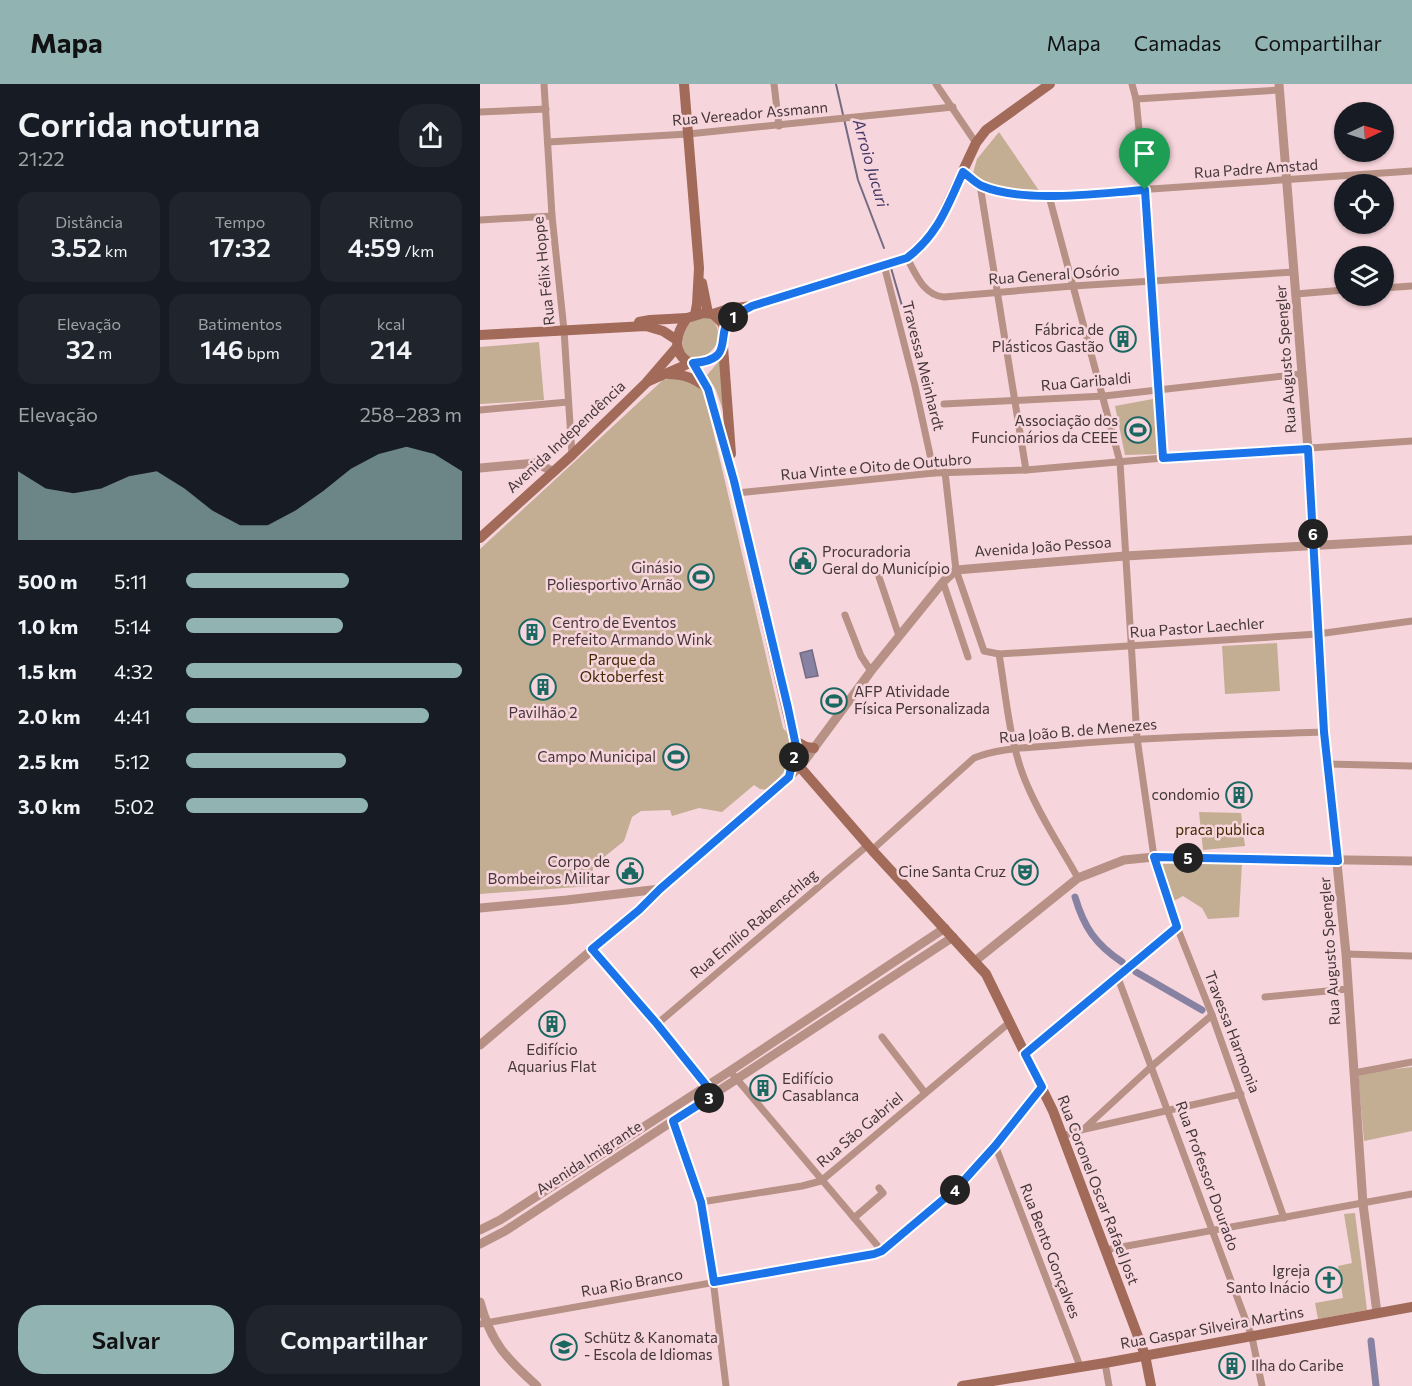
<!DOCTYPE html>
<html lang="pt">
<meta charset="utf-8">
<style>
body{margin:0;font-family:Commissioner,sans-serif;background:#20242c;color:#f1f3f6;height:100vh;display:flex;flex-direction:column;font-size:22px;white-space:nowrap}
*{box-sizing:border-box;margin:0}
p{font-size:20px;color:#9ea1a6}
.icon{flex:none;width:33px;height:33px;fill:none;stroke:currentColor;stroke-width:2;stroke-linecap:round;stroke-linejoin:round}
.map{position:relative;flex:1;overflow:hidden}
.sheet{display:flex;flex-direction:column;background:#171b24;width:480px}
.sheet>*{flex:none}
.needle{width:39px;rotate:86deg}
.buttons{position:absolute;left:854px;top:18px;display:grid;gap:12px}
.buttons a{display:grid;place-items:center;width:60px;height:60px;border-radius:50%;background:#171b24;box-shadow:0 2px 4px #0004;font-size:30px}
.pin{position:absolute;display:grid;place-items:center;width:51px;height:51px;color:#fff;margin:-62px -26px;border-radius:50% 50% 50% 0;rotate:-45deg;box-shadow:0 0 6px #0007}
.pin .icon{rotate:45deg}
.km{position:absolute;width:30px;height:30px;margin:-15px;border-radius:50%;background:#222;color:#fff;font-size:16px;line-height:30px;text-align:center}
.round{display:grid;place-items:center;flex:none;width:63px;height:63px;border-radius:24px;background:#20242c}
.headline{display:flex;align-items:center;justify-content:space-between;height:102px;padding:0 18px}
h1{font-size:33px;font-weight:600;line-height:45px}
.stats{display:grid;grid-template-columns:repeat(3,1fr);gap:9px;height:102px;padding:6px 18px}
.stats div{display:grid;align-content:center;border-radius:15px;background:#20242c;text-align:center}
.stats b{font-size:26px;font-weight:600}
.stats small{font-size:16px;font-weight:400}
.stats p{font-size:16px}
.chart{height:168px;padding:12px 18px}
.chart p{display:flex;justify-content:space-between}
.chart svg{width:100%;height:108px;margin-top:6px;fill:#91b4b3;opacity:.7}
.cta{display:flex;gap:12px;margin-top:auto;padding:12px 18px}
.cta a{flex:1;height:69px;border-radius:24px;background:#91b4b3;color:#111;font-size:24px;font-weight:600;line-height:69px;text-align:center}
.cta a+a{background:#20242c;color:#f1f3f6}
ul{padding:0 18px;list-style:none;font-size:20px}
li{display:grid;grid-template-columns:96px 72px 1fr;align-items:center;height:45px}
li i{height:15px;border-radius:8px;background:#91b4b3}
header{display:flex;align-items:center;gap:36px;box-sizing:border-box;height:84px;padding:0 30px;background:#91b4b3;color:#111}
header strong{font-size:28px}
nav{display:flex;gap:33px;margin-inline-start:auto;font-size:21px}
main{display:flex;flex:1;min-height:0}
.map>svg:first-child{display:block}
.green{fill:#c3ad93}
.water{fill:#8781a2;stroke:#736b82;stroke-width:1.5}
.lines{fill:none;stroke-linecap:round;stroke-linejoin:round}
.stream{stroke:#736b82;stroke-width:2}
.canal{stroke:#8781a2;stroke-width:7}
.minor{stroke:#b79185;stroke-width:7}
.tertiary{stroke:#b79185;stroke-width:9}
.secondary{stroke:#a16a59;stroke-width:10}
.route-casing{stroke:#fff;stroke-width:12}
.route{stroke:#1a73e8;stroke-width:8}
.labels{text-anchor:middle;stroke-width:5;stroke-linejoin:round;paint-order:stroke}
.street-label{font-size:15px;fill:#443739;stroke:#f7d5dc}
.poi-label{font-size:15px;fill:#443739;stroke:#f7d5dc;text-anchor:end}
.park-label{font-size:15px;fill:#422901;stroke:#f7d5dc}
.water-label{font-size:16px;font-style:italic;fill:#433867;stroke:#f7d5dc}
</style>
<header>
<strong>Mapa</strong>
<nav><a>Mapa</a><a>Camadas</a><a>Compartilhar</a></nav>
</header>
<main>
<section class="sheet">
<div class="headline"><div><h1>Corrida noturna</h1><p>21:22</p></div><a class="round"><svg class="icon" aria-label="share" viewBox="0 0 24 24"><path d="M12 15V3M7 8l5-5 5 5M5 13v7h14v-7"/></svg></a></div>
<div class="stats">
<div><p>Distância</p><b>3.52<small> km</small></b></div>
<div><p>Tempo</p><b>17:32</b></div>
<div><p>Ritmo</p><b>4:59<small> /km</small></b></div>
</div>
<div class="stats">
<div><p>Elevação</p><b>32<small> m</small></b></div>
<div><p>Batimentos</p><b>146<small> bpm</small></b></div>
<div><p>kcal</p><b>214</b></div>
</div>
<div class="chart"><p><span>Elevação</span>258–283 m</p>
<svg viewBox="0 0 160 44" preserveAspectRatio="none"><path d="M0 44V16L10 23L20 25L30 23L40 18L50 16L60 23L70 32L80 38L90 38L100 32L110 24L120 15L130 9L140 6L150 9L160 16V44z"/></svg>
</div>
<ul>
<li><b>500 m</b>5:11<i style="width:59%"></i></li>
<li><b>1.0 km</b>5:14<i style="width:57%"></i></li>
<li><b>1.5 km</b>4:32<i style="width:100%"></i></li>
<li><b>2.0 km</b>4:41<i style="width:88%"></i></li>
<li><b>2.5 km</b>5:12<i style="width:58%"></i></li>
<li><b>3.0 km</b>5:02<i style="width:66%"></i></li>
</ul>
<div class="cta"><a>Salvar</a><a>Compartilhar</a></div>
</section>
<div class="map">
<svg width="932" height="1302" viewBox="0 0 932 1302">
<rect width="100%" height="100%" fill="#f7d5dc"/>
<g class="green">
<path d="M519 48 560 108C538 106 509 106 493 89L497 75Z"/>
<path d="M230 233C247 251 236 269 216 276L204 270C201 255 203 247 213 235Z"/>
<path d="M59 258 64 316 0 320V263Z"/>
<path d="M241 275 246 335 236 306 227 291Z"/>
<path d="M197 293 223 304 303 644 309 651 311 679 289 706 280 705 274 701 242 728 219 724 192 732 190 726 161 727 152 733 144 757 113 782 112 802 0 810V465L183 296Z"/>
<path d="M673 315 678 370 645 371 635 322Z"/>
<path d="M797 559 800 607 745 610 742 562Z"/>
<path d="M719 728 761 729 765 762 723 766Z"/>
<path d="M762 778 759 833 728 835 722 824 703 812 692 818 678 780Z"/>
<path d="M932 983V1047L884 1057 878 989Z"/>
<path d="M875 1129 887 1226 838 1235 835 1219 863 1214 858 1182 872 1179 864 1130Z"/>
</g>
<path class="water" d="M332 566 338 592 326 594 320 569Z"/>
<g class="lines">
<g class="stream">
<path d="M356 0 378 96 404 164"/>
<path d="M411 184 452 325"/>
</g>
<g class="canal">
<path d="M595 813C604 843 615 860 642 878"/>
<path d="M656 888 722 926"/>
<path d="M891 1257 896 1302"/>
</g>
<g class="minor">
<path d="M64 0 72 132 84 246 92 371"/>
<path d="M294 0 299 42"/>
<path d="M456 0 496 59"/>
<path d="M652 0 656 15 665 106 683 374"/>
<path d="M656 15 799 6"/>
<path d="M0 28 66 25"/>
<path d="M68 58 208 50 473 23"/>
<path d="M483 88 500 101 528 108 569 112 932 87"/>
<path d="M500 101 546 386"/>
<path d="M569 112 640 378 657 654 674 773 697 843 732 931 804 1134"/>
<path d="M0 136 72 132"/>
<path d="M427 174C436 190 443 211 464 213L593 202 814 188"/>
<path d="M404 181 435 302 454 389"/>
<path d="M903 204 932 202"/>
<path d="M816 210 864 206"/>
<path d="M464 320 624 312 821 290"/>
<path d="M0 326 88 318"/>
<path d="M465 388 476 486 504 567 519 570 838 550 932 537"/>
<path d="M257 409 454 389 546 386 683 374 932 357"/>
<path d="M399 493 419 552"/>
<path d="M463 498 488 573"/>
<path d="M365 531 381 572 391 587"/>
<path d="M519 570C526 611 529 657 545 696 559 731 580 762 598 794"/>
<path d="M847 680 932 682"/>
<path d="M392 766 494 674C520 663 553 664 580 661 668 653 755 651 844 648"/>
<path d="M112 865 230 1005"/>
<path d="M866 870 932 872"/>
<path d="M638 894 772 1253 782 1302"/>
<path d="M785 913 868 905"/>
<path d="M177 940 388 761"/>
<path d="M402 953 445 1009"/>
<path d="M545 970 697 843"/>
<path d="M250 987 402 1167"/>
<path d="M874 989 932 978"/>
<path d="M193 1037 221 1118 230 1171 246 1302"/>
<path d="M606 1043 672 982 732 931"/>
<path d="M582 1052 605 1045 761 1010"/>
<path d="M515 1061 600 1282"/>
<path d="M221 1118 322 1102 341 1097 530 938"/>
<path d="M374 1134 403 1109 399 1104"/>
<path d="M625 1166 932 1110"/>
<path d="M0 1240 394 1170 402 1167 478 1103 515 1061 562 1003"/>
<path d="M625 1279 629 1302"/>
</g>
<g class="tertiary">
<path d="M799 0 828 365 844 648 866 870 883 1120 897 1229"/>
<path d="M0 384 56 379 72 387"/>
<path d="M0 824 87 816 180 805"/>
<path d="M495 877 598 794 644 776 674 773 932 777"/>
<path d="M0 961 159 826 180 805 320 683 391 587 463 498 476 486 645 472 932 456"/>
<path d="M0 1146 20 1136 250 987 465 844"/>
<path d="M0 1160 25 1147 473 853"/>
<path d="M0 1218C11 1259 26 1274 57 1302"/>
</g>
<g class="secondary">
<path d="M204 0 219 184 217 220 215 231"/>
<path d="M222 199 228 229"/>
<path d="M224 229 233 230 243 240C248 266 236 279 210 279 191 269 196 249 207 234Z"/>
<path d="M233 230 248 225 272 222 427 174 440 164 457 142 496 59 506 46 570 0"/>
<path d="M159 238 170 236 207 234"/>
<path d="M0 251 166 242 183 247 197 256"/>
<path d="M243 262 251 370"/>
<path d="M213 279 228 305 254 397 320 683 392 766 506 890 573 1027 665 1271 671 1302"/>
<path d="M188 290C204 290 213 294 226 303"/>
<path d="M169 297 210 279"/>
<path d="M0 454 92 371 166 299 197 263"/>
<path d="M315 657 326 663 334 664"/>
<path d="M309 693 315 668"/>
<path d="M482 1302 625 1279 932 1223"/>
</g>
</g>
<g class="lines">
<g class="route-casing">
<path id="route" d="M483 88C489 92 495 99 502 102 545 120 619 109 665 106L683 374 828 365 844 648 858 777 674 773 697 843 545 970 562 1003 515 1062 478 1103 402 1167 394 1170 234 1198 221 1118 193 1037 234 1011 177 940 112 865 159 826 180 805 309 693 316 662 308 624 254 397 228 305 213 279C256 276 235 252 250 235 256 230 265 226 272 222L427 174C458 151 468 121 483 88Z"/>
</g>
<use href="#route" class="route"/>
</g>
<defs>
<g id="building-ring" transform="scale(1.35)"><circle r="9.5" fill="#f7d5dc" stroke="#1b6762" stroke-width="1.5"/><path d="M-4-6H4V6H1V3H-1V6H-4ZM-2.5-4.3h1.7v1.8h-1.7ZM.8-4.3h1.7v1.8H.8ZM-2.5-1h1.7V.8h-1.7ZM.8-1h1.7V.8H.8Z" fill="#1b6762"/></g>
<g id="stadium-ring" transform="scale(1.35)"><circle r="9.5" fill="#f7d5dc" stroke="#1b6762" stroke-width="1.5"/><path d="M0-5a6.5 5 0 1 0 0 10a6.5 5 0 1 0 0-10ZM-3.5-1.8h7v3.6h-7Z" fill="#1b6762"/></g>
<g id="civic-ring" transform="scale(1.35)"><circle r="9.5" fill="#f7d5dc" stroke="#1b6762" stroke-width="1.5"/><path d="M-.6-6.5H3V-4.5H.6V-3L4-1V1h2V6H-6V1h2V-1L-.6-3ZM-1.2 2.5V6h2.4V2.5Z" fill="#1b6762"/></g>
<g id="theatre-ring" transform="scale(1.35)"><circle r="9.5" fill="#f7d5dc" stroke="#1b6762" stroke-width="1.5"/><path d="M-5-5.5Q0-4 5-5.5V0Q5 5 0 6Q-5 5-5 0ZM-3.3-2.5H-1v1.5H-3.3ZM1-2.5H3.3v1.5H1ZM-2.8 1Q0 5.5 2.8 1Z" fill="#1b6762"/></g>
<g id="church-ring" transform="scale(1.35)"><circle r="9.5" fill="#f7d5dc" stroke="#1b6762" stroke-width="1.5"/><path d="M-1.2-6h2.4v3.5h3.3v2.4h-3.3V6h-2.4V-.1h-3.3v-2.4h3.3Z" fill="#1b6762"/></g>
<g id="school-ring" transform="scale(1.35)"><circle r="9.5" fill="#f7d5dc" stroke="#1b6762" stroke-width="1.5"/><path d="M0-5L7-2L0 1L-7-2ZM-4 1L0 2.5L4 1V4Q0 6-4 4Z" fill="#1b6762"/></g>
</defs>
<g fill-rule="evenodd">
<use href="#building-ring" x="643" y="255"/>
<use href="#stadium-ring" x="658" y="346"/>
<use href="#civic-ring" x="323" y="477"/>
<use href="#stadium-ring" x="221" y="493"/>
<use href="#building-ring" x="52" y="548"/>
<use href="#building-ring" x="63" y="603"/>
<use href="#stadium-ring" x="354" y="617"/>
<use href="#stadium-ring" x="196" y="673"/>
<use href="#building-ring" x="759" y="711"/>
<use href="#civic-ring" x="150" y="787"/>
<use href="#theatre-ring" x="545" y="788"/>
<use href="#building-ring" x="72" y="940"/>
<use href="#building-ring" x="283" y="1004"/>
<use href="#church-ring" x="849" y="1196"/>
<use href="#school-ring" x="84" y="1263"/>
<use href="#building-ring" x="752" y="1282"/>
</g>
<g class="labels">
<g class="street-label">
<text transform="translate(270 30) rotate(-5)" y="5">Rua Vereador Assmann</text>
<text transform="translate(776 85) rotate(-4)" y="5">Rua Padre Amstad</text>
<text transform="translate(64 187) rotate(-96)" y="5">Rua Félix Hoppe</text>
<text transform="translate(574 191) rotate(-4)" y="5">Rua General Osório</text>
<text transform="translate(806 275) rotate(-94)" y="5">Rua Augusto Spengler</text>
<text transform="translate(443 282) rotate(76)" y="5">Travessa Meinhardt</text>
<text transform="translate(606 298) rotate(-5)" y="5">Rua Garibaldi</text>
<text transform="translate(86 353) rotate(-43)" y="5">Avenida Independência</text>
<text transform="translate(396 383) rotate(-5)" y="5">Rua Vinte e Oito de Outubro</text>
<text transform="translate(563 463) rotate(-4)" y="5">Avenida João Pessoa</text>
<text transform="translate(717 544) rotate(-4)" y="5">Rua Pastor Laechler</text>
<text transform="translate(598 647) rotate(-5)" y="5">Rua João B. de Menezes</text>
<text transform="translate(274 840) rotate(-40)" y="5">Rua Emílio Rabenschlag</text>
<text transform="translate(850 867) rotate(-94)" y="5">Rua Augusto Spengler</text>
<text transform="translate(752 948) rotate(69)" y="5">Travessa Harmonia</text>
<text transform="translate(380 1046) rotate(-40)" y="5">Rua São Gabriel</text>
<text transform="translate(109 1074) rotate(-33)" y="5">Avenida Imigrante</text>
<text transform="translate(727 1092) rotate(70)" y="5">Rua Professor Dourado</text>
<text transform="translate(618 1106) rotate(69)" y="5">Rua Coronel Oscar Rafael Jost</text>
<text transform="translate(570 1167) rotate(69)" y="5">Rua Bento Gonçalves</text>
<text transform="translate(152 1199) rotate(-10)" y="5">Rua Rio Branco</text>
<text transform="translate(732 1244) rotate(-10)" y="5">Rua Gaspar Silveira Martins</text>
</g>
<g class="poi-label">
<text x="624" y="251">Fábrica de<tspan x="624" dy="17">Plásticos Gastão</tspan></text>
<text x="638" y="342">Associação dos<tspan x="638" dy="17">Funcionários da CEEE</tspan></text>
<text x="342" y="473" text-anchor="start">Procuradoria<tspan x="342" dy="17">Geral do Município</tspan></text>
<text x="202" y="489">Ginásio<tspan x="202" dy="17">Poliesportivo Arnão</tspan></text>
<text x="72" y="544" text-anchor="start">Centro de Eventos<tspan x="72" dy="17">Prefeito Armando Wink</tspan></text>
<text x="374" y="613" text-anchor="start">AFP Atividade<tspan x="374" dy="17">Física Personalizada</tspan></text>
<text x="63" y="634" text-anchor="middle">Pavilhão 2</text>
<text x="176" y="678">Campo Municipal</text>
<text x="740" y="716">condomio</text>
<text x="130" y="783">Corpo de<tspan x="130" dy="17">Bombeiros Militar</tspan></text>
<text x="526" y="793">Cine Santa Cruz</text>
<text x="72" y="971" text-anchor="middle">Edifício<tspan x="72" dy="17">Aquarius Flat</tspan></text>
<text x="302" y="1000" text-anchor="start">Edifício<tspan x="302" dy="17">Casablanca</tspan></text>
<text x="830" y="1192">Igreja<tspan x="830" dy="17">Santo Inácio</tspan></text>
<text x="104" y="1259" text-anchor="start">Schütz &amp; Kanomata<tspan x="104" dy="17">- Escola de Idiomas</tspan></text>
<text x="771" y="1287" text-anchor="start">Ilha do Caribe</text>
</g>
<g class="park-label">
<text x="142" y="581">Parque da<tspan x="142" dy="17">Oktoberfest</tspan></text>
<text x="740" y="751">praca publica</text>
</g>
<g class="water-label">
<text transform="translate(391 79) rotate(74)" y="6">Arroio Jucuri</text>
</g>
</g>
</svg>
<div class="buttons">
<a><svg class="needle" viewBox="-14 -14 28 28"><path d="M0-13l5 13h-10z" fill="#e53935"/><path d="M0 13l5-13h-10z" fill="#9ea1a6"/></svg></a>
<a><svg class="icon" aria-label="locate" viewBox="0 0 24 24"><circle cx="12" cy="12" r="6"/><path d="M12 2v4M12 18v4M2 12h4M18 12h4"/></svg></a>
<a><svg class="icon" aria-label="layers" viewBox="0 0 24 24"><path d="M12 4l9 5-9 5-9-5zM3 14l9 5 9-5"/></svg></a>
</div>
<div class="pin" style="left:665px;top:106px;background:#1e9e55"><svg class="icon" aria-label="arrive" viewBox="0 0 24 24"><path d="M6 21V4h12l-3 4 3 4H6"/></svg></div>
<b class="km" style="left:253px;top:233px">1</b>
<b class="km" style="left:314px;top:673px">2</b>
<b class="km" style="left:229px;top:1014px">3</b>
<b class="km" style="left:475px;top:1106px">4</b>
<b class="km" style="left:708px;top:774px">5</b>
<b class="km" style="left:833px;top:450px">6</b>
</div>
</main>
